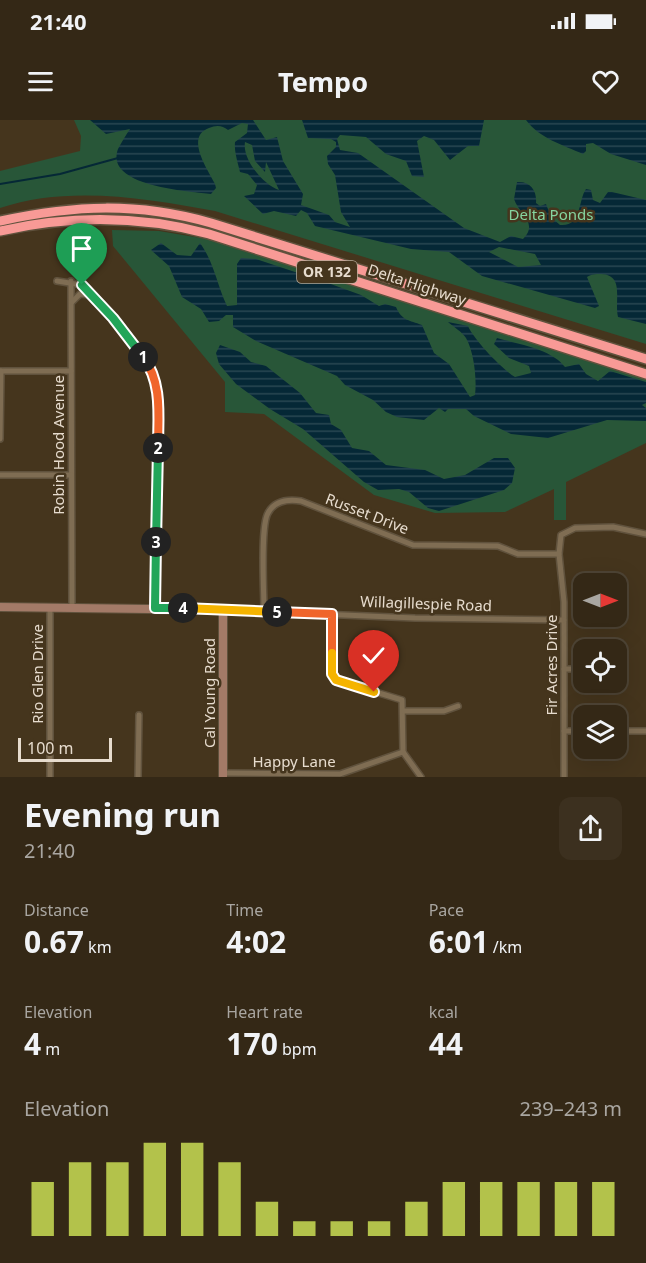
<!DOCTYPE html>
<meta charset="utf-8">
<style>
body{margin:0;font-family:"Noto Sans",sans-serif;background:#3c301f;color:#f1f3f6;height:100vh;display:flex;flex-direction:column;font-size:22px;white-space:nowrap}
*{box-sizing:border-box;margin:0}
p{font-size:20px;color:#a9a6a1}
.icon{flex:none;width:33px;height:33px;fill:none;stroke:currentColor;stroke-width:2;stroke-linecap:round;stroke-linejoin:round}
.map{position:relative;height:657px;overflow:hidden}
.sheet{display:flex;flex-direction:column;background:#342816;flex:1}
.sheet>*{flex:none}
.needle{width:39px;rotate:90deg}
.buttons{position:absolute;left:573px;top:453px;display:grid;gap:12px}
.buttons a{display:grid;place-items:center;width:54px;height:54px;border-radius:12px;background:#342816;box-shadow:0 6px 24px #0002,0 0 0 2px #4e4435;font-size:30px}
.scale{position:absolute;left:18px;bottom:15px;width:94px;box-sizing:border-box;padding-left:6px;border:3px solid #e7dcce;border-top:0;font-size:16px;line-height:21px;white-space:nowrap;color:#e7dcce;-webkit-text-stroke:4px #45351d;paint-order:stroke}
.pin{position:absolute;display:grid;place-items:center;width:51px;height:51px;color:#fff;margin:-62px -26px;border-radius:50% 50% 50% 0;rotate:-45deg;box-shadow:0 0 6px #0007}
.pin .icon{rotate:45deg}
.km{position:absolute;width:30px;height:30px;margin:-15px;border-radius:50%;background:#222;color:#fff;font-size:16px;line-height:30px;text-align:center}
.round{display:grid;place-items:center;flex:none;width:63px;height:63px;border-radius:12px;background:#3c301f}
.headline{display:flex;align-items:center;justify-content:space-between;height:102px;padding:0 24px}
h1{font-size:33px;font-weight:700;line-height:45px}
.metrics{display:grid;grid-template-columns:repeat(3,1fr);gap:9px;height:102px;padding:6px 24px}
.metrics div{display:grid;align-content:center}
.metrics b{font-size:30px;font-weight:700}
.metrics small{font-size:16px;font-weight:400}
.metrics p{font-size:16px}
.chart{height:168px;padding:12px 24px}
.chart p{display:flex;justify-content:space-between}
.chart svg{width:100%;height:108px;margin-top:6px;stroke:#b3c24b;stroke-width:6}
.status{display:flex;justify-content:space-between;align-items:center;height:42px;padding:0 30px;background:#342816;direction:ltr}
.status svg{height:16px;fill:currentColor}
header{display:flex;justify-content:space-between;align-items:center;height:78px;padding:0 24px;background:#342816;font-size:27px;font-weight:700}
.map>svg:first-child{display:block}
.green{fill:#285638}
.water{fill:url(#water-rules);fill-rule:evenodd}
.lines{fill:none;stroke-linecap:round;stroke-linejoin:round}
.stream{stroke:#052836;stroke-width:2}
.minor-casing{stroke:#60523d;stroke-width:8}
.secondary-casing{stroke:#60523d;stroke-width:10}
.motorway-casing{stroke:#60523d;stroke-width:12}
.minor{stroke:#7f6d53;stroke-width:5}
.secondary{stroke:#a37a67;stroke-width:8}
.motorway{stroke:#f89a96;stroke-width:9}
.split-1-casing{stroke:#fff;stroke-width:12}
.split-2-casing{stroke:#fff;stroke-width:12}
.split-3-casing{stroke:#fff;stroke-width:12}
.split-4-casing{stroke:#fff;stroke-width:12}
.split-5-casing{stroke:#fff;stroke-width:12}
.split-6-casing{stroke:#fff;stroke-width:12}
.split-7-casing{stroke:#fff;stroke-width:12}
.split-1{stroke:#22a559;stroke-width:8}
.split-2{stroke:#f0652b;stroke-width:8}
.split-3{stroke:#22a559;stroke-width:8}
.split-4{stroke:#22a559;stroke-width:8}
.split-5{stroke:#f5b400;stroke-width:8}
.split-6{stroke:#f0652b;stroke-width:8}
.split-7{stroke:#f5b400;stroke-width:8}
.labels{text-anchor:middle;stroke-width:5;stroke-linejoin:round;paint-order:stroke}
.shield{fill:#45351d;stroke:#b6aa99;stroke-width:1.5}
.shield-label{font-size:14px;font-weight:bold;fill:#e7dcce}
.park-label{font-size:15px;fill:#86d49f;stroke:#45351d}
.street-label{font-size:15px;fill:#e7dcce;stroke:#45351d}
</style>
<div class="status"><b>21:40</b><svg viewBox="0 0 49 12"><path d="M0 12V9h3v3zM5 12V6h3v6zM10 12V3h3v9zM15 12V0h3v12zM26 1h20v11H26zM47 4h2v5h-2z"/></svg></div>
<header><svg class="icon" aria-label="menu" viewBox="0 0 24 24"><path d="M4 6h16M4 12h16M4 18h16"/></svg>Tempo<svg class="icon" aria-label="heart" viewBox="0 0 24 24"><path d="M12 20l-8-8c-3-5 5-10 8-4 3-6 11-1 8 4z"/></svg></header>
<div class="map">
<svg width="646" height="657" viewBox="0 0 646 657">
<defs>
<pattern id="water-rules" width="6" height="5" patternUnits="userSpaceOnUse" patternTransform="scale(1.5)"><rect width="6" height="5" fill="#052836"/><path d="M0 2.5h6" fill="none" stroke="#294752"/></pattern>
</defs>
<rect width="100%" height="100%" fill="#45351d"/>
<g class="green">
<path d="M74 0H646V224L215 91C147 78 67 65 0 88V51L80 31 81 16Z"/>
<path d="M112 110 159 111 207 119 646 259V323L566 362V400H554V369L505 392 435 393 374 375 264 294 225 292V262L113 126Z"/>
</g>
<g class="water">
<path d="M90 0H253L266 20 277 17 283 41 303 74 301 85 329 95 335 102 350 107 341 92 335 55 328 44 327 36 336 27V22L331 19 308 18 302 0H484L479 26H468L450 40 434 20 424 16 417 21 424 57 412 56 406 41 386 34 366 17 340 15 337 19 340 30 358 33 464 108 500 122 511 116 523 119C539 103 519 94 514 79L517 62C531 61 537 71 536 83L540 86 546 84 551 97 560 105C582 107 578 80 586 69L591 70 593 80 600 83 608 72H612L646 80V204L618 197C614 180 625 155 601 154 595 154 592 154 587 157L599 186 595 188 482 156 449 132 411 129 315 106 307 93 301 90 296 96 274 91 263 94 244 76 254 74 257 65 248 54 240 52C238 43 234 32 235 22L247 13 248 4 242 3 228 10C222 5 216 5 209 8 184 17 209 51 215 64L216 68 211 74C191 71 104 67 118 29 121 23 126 15 130 9L106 14ZM245 22 252 25 255 41 265 52 266 42 279 70C264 65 242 40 245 22ZM499 127 535 134 541 145 518 147 489 132Z"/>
<path d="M526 0H646V45L611 34 593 23 586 24V31L583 34C563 25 539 18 526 0Z"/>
<path d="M161 123 177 135 191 136 200 123C214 142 217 165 227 186L237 185V144L241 138 256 139 328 163 361 175 379 186 385 184 396 187C402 201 409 200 422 205L434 233 449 244 470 277 475 275C477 259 474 232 466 218 462 212 454 207 448 202L468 206C474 220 502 249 515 257L531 253 529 246 509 238 494 224 497 218C518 224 552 229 565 247L579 244 586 254 598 261 610 251 646 262V283L642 285 646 288V301L607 300 548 318 511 314 474 296 466 289H448L445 292 439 288 424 300 397 297 386 292 373 280 345 265 337 256 256 221 233 207V195H226L219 201 209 202 201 189 182 177 169 146 151 130Z"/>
<path d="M220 225 240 232 251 242 266 246 300 273 316 293 329 295 331 304 341 310 352 328 369 331 386 345 425 350 444 359 465 355 494 338H508L515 348 512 363 504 370 439 391 428 388 409 372 399 369 378 370 364 362 303 309 270 289 236 264 219 244 216 233Z"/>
</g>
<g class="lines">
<path class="stream" d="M0 64 60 54 118 38"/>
<g class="minor-casing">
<g id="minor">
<path d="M57 161 82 165 113 198 149 245 158 279 155 488"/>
<path d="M71 161 72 487"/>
<path d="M72 182 80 174 92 175"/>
<path d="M0 251H71"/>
<path d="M0 319 1 251"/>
<path d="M0 355H71"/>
<path d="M559 434 564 482V657"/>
<path d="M223 490 415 498 564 500"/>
<path d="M264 491C264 471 260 407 268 393 275 380 288 379 301 381L413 425 498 426 518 434H559L561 415 575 408 613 407 646 414"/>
<path d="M332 494 331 545 336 560 402 580 403 632"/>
<path d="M564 549H584"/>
<path d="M404 591H444L458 586"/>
<path d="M564 611H584"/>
<path d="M616 611H646"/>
<path d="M223 653 340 654 403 632 421 657"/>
<path d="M50 657V487"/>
<path d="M138 657 139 595"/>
</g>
</g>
<g class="secondary-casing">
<path id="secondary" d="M0 487 223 490V657"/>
</g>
<g class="motorway-casing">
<g id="motorway">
<path d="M0 101C75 85 136 82 211 103L646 239"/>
<path d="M0 111C71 95 139 95 209 114L646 254"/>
</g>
</g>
<use href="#minor" class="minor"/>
<use href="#secondary" class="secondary"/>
<use href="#motorway" class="motorway"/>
</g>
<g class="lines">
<g class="split-1-casing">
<path id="split-1" d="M82 165 113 198 143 237"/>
</g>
<g class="split-2-casing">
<path id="split-2" d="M143 237C163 263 158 297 158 328"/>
</g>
<g class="split-3-casing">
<path id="split-3" d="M156 422 158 328"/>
</g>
<g class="split-4-casing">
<path id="split-4" d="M156 422 155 488H183"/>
</g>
<g class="split-5-casing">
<path id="split-5" d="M183 488 277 492"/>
</g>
<g class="split-6-casing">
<path id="split-6" d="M277 492 332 494V533"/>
</g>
<g class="split-7-casing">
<path id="split-7" d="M332 533V554L336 560 374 572"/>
</g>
<use href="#split-1" class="split-1"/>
<use href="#split-2" class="split-2"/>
<use href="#split-3" class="split-3"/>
<use href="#split-4" class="split-4"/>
<use href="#split-5" class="split-5"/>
<use href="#split-6" class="split-6"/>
<use href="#split-7" class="split-7"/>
</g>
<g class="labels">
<rect class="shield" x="297" y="141" width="60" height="22" rx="4.5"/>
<g class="shield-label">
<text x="327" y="157">OR 132</text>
</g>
<g class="park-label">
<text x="551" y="100">Delta Ponds</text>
</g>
<g class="street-label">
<text transform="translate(417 165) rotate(18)" y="5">Delta Highway</text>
<text transform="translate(59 325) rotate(-90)" y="5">Robin Hood Avenue</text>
<text transform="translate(367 394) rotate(21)" y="5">Russet Drive</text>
<text transform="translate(426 484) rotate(2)" y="5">Willagillespie Road</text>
<text transform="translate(552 545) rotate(-90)" y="5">Fir Acres Drive</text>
<text transform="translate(38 554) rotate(-90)" y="5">Rio Glen Drive</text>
<text transform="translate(210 573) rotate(-90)" y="5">Cal Young Road</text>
<text x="294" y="647">Happy Lane</text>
</g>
</g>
</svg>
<div class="buttons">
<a><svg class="needle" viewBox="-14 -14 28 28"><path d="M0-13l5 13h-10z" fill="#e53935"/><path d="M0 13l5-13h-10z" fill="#a9a6a1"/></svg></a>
<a><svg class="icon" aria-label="locate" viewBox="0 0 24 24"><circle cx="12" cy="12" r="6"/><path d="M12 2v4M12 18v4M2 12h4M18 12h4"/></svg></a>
<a><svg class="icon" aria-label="layers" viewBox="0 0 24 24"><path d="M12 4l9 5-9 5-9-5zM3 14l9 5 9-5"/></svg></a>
</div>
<div class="scale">100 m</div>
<div class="pin" style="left:82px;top:165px;background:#1e9e55"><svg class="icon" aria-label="arrive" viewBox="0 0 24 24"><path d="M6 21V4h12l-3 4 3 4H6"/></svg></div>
<div class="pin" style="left:374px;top:572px;background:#d93025"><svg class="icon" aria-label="check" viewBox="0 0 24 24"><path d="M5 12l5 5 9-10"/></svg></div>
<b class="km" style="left:143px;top:237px">1</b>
<b class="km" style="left:158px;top:328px">2</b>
<b class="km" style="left:156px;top:422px">3</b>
<b class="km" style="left:183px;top:488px">4</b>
<b class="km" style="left:277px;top:492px">5</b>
</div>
<section class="sheet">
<div class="headline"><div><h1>Evening run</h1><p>21:40</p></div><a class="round"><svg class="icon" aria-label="share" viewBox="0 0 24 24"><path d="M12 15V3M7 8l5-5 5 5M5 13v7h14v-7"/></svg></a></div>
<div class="metrics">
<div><p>Distance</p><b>0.67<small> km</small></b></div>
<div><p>Time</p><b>4:02</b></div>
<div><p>Pace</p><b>6:01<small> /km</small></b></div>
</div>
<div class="metrics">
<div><p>Elevation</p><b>4<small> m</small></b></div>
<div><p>Heart rate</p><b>170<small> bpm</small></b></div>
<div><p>kcal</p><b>44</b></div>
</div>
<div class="chart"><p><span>Elevation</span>239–243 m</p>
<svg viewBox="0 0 160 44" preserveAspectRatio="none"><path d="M5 44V22M15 44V14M25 44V14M35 44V6M45 44V6M55 44V14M65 44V30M75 44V38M85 44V38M95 44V38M105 44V30M115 44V22M125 44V22M135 44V22M145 44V22M155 44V22"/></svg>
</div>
</section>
